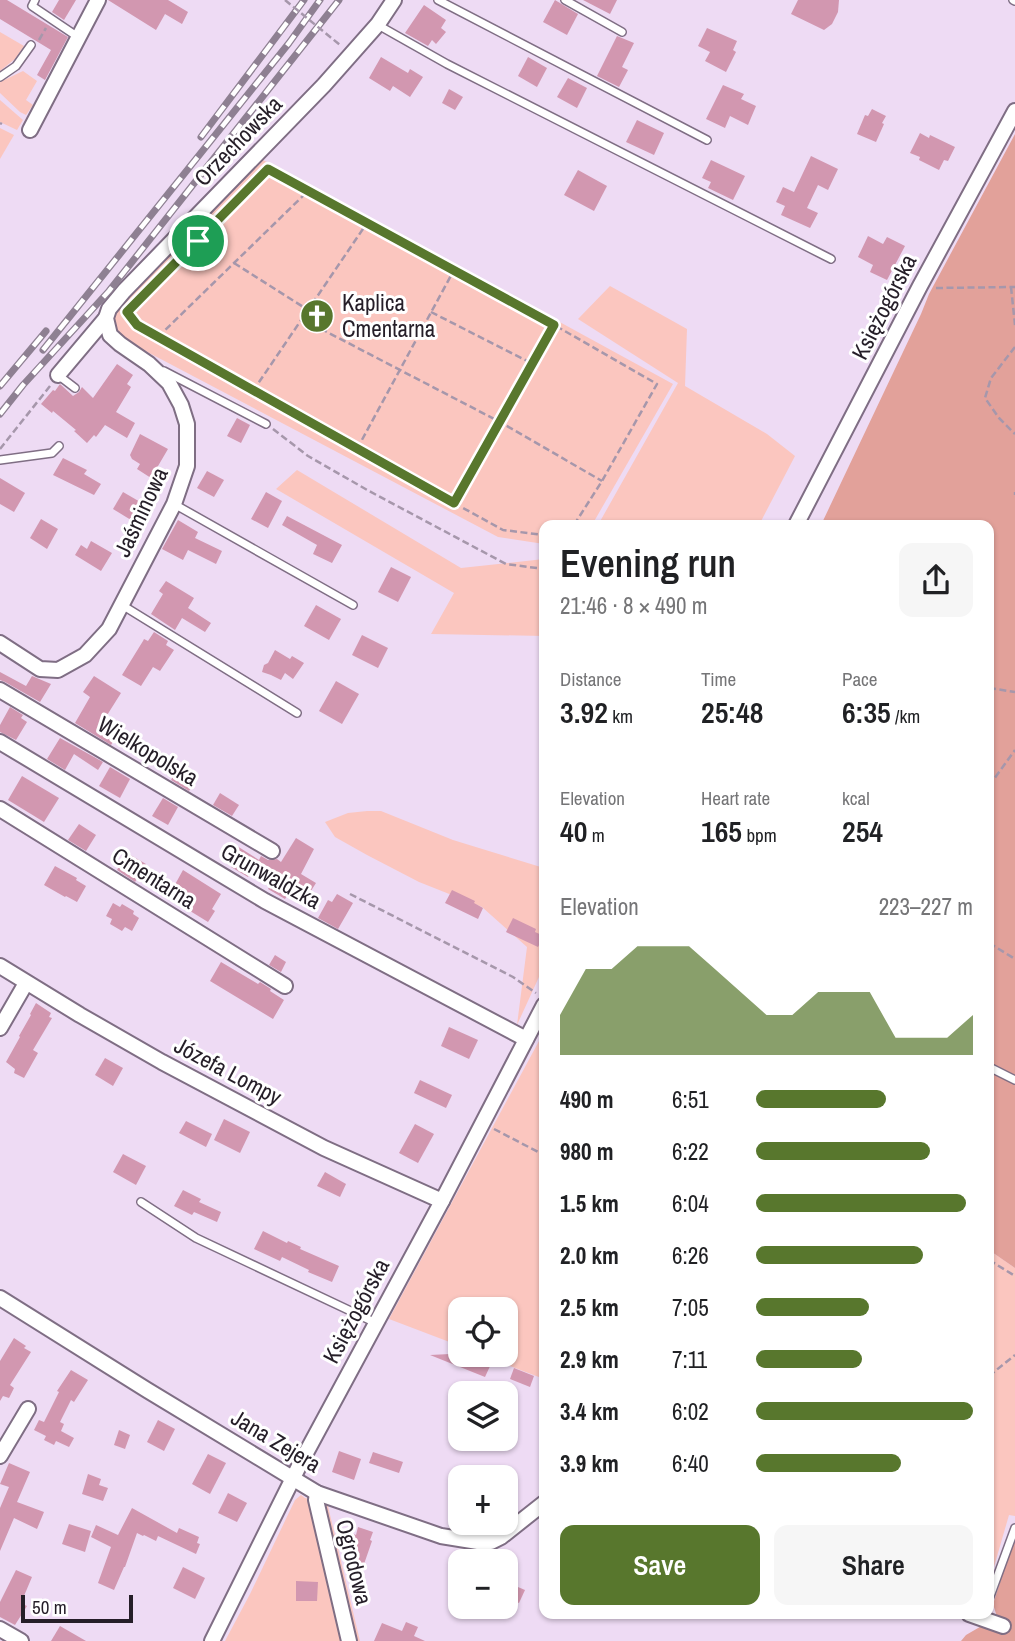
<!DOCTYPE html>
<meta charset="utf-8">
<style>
body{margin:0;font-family:"Archivo Narrow",sans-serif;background:#f6f6f6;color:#202124;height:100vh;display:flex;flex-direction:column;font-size:26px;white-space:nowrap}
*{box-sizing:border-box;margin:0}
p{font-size:23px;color:#757577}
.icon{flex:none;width:38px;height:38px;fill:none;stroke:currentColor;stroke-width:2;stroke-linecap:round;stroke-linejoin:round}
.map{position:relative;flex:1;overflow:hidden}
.drawer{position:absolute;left:539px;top:520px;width:455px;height:1099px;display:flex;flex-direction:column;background:#fff;border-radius:14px;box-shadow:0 2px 5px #0004}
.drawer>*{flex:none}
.buttons{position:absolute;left:448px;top:1297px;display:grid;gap:14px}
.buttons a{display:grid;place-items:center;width:70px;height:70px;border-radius:14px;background:#fff;box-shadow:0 2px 5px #0004;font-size:35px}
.scale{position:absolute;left:21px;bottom:18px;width:112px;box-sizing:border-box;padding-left:7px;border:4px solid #251e28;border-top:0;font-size:19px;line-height:24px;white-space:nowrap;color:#251e28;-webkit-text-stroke:5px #fff;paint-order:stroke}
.pin{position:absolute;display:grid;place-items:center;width:60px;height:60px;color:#fff;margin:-30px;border:4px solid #fff;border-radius:50%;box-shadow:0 2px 7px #0007}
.round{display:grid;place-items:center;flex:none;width:74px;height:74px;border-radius:14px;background:#f6f6f6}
.summary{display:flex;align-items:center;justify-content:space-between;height:119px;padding:0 21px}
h1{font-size:38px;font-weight:600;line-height:52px}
.metrics{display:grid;grid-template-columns:repeat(3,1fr);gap:10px;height:119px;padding:7px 21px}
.metrics div{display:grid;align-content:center}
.metrics b{font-size:30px;font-weight:600}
.metrics small{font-size:19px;font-weight:400}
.metrics p{font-size:19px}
.chart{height:196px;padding:14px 21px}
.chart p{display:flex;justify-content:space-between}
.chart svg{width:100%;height:126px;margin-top:7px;fill:#58772d;opacity:.7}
.action{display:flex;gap:14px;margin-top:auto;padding:14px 21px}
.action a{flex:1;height:80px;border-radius:14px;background:#58772d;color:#fff;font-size:28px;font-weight:600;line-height:80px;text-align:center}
.action a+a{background:#f6f6f6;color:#202124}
ul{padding:0 21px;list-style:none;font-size:23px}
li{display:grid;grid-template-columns:112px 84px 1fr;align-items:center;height:52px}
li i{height:18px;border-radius:9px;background:#58772d}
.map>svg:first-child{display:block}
.green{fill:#fbc6bf}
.forest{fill:#e2a19a}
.building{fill:#d297b0}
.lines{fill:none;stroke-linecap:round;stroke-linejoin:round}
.lane-casing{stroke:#7f6e84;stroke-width:10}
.street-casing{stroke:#7f6e84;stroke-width:18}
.path{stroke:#a697ab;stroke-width:2.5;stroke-dasharray:7 3.5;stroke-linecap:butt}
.lane{stroke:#fff;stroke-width:7}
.street{stroke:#fff;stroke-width:14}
.rail-casing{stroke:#8e8092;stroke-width:7}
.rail{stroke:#fff;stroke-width:4.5;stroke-dasharray:13;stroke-linecap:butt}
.path-bridge{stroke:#a697ab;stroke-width:2.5;stroke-dasharray:7 3.5;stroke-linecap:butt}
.route-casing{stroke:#fff;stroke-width:14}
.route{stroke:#58772d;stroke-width:9}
.labels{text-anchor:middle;stroke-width:6;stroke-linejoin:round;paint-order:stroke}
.street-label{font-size:23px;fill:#251e28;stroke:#fff}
.poi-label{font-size:23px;fill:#251e28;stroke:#fff;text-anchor:start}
</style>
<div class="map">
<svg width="1015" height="1641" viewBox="0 0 1015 1641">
<rect width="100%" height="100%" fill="#eedbf4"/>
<g class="green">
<path d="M0 32 24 46 15 59 0 71Z"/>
<path d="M23 71 37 81 26 100 33 105 26 115 20 112 0 93V82Z"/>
<path d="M0 100 23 120 17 130 0 122Z"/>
<path d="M0 128 14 135 0 159Z"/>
<path d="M263 160 673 384 592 525H544V544L498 537 117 336 111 314Z"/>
<path d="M610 286 687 329 685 386 767 434 795 456 759 525H598L678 383 578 319Z"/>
<path d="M297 470 461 568 544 559V636L431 634 454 593 276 489Z"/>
<path d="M367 811H381L453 840 544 868V966L517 1025 527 947 482 907 419 882 367 855 335 837 325 822 348 813Z"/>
<path d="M539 1041 544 1045V1379L481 1355 506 1354V1309H460V1346L389 1319Z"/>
<path d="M989 1250 1015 1268V1516L1009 1515 989 1584Z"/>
<path d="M301 1495 305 1498 327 1502 360 1641H225L250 1594 295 1500Z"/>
</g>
<g class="forest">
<path d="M1015 134V1268L989 1250V525H821L921 314 929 294Z"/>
<path d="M1015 1537V1641H961L966 1635 997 1617 993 1604Z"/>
</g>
<g class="building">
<path d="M0 0H7L68 37 45 80 37 75 51 50 0 19Z"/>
<path d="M59 0H76L64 20 52 12Z"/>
<path d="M108 0H168L188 12 182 24 165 14 156 30Z"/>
<path d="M555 0 578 14 567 35 543 22Z"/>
<path d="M583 0H617L610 14Z"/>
<path d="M798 0H839L838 12 832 24 824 30 791 14Z"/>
<path d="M424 5 446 20 441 28 446 32 436 44 432 40 428 46 405 33Z"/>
<path d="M707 28 737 41 733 50 736 52 726 72 705 61 710 52 698 46Z"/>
<path d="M617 36 634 43 622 67 628 70 619 87 597 76Z"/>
<path d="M381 57 408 73 410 69 423 77 410 97 393 86 390 91 369 78Z"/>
<path d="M528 57 547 68 537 87 518 76Z"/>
<path d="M568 78 587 88 577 108 557 97Z"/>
<path d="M723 85 744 94 741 99 756 106 748 125 730 116 725 128 706 119Z"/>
<path d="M449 89 463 97 455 110 442 103Z"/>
<path d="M872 109 886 116 882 123 884 124 876 142 857 134 865 115 868 116Z"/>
<path d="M637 120 664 133 654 155 626 142Z"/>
<path d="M920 133 929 138 930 135 955 147 948 161 944 160 939 170 919 160 920 157 910 153Z"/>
<path d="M811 156 838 169 828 190 818 185 807 208 818 213 810 228 781 215 785 206 776 202 783 187 794 192Z"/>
<path d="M711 160 745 176 733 200 708 188 711 182 702 178Z"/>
<path d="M578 170 607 186 594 211 564 195Z"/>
<path d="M868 236 883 244 887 237 905 246 887 280 870 272 873 265 858 257Z"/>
<path d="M316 308 326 314 319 325 309 318Z"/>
<path d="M117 364 133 375 127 384 131 387 116 412 135 423 127 438 105 425 96 437 94 435 87 443 74 431 76 430 53 411 52 413 41 404 53 390 55 391 60 384 73 396 79 392 82 387 93 398Z"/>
<path d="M237 418 250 425 241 443 227 436Z"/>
<path d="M140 434 168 449 151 478 137 469 140 464 132 459 130 455Z"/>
<path d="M63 458 87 470 84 474 101 484 94 495 53 475Z"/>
<path d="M207 471 224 480 214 497 197 488Z"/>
<path d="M0 478 25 493 14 512 0 504Z"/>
<path d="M123 492 142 503 131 520 113 509Z"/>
<path d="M266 492 282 501 268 528 251 519Z"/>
<path d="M287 516 342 545 332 563 313 554 317 545 282 525Z"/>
<path d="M41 519 58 529 47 549 30 538Z"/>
<path d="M178 520 198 532 195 538 222 551 216 564 188 550 183 560 162 549Z"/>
<path d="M91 541 112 553 101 571 75 555 81 545 87 549Z"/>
<path d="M391 567 411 577 398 602 378 592Z"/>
<path d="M166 581 194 598 188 608 211 623 205 632 182 618 175 630 151 614 163 594 159 591Z"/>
<path d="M316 605 341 619 329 640 304 626Z"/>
<path d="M154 632 168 641 166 645 174 650 160 671 153 667 141 686 122 675 143 641 144 639 148 641Z"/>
<path d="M362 635 388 648 378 668 352 655Z"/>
<path d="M275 650 290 659 292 656 304 663 293 679 285 673 281 680 271 675 262 672 264 665 268 663Z"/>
<path d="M0 672 26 686 32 676 51 684 40 702 5 682 0 680Z"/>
<path d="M94 676 121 693 104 720 120 730 111 745 75 723 90 697 83 692Z"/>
<path d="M336 681 359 694 342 724 319 711Z"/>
<path d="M10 707 23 715 21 718 27 722 16 740 0 732V725Z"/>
<path d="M60 738 103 762 98 770 74 754 65 770 47 759Z"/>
<path d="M179 766 198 776 189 791 171 780Z"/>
<path d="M110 767 130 779 120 798 99 786Z"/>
<path d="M22 776 59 798 44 822 8 800Z"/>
<path d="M220 793 239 805 232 816 213 805Z"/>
<path d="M163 798 178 807 168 825 152 816Z"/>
<path d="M79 824 96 835 86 851 68 840Z"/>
<path d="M296 838 314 849 301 874 316 883 309 894 294 885 285 899 268 889 272 883 252 870 248 877 231 867 234 859 231 856 237 846 259 860 261 856 268 860 277 859 281 862Z"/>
<path d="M127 853 146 864 135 882 117 870Z"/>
<path d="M55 866 77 878 76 880 86 886 77 902 66 896 65 897 44 885Z"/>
<path d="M183 870 221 894 212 909 215 911 208 922 182 906 187 898 172 890Z"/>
<path d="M452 890 475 901 474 903 483 908 478 919 445 903Z"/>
<path d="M337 894 353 903 338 929 318 918 328 900 332 902Z"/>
<path d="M113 903 120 907 122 904 134 911 133 914 139 918 132 931 125 927 122 931 110 924 112 919 106 916Z"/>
<path d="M513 918 536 929 535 932 544 936 538 947 506 932Z"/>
<path d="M275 955 286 962 281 972 269 965Z"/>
<path d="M221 962 258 984 260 982 271 989 270 991 284 1000 273 1019 210 981Z"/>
<path d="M36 1003 51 1013 49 1017 52 1018 33 1050 38 1053 24 1078 14 1073 15 1069 6 1062 20 1037 19 1036 31 1015 30 1014Z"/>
<path d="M449 1027 478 1040 469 1059 441 1046Z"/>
<path d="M105 1058 123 1068 113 1086 95 1075Z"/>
<path d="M420 1080 452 1095 446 1108 414 1093Z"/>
<path d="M224 1119 250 1132 240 1153 214 1140Z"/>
<path d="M186 1121 212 1134 206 1147 179 1133Z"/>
<path d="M415 1124 434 1134 418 1163 399 1153Z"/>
<path d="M123 1154 146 1166 136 1185 113 1172Z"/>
<path d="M325 1172 346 1184 340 1197 317 1186Z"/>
<path d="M183 1190 201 1199 199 1202 221 1212 217 1222 194 1212 192 1215 174 1206Z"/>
<path d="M263 1231 287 1243 288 1241 301 1247 300 1249 339 1266 332 1282 308 1272 309 1270 282 1257 280 1261 254 1249Z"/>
<path d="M459 1330 460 1354H480L487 1357 486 1362 491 1364 485 1377 430 1355 450 1354Z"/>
<path d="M14 1338 26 1346 24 1348 31 1352 10 1385 14 1388 9 1398 3 1396 0 1401V1361Z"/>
<path d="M514 1368 534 1376 530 1387 510 1379Z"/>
<path d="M71 1370 88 1380 74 1402 71 1400 60 1422 64 1424 61 1431 74 1438 69 1447 56 1441 54 1445 44 1440 46 1436 34 1430 39 1420 44 1422 59 1392 57 1391Z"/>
<path d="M158 1420 175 1429 164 1451 147 1442Z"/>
<path d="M119 1430 130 1435 125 1449 114 1445Z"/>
<path d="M339 1451 361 1459 354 1480 332 1472Z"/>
<path d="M373 1452 403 1462 399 1473 369 1463Z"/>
<path d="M208 1454 226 1463 210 1494 192 1484Z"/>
<path d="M9 1463 30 1472 17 1502 44 1512 37 1529 14 1518 0 1551V1508L9 1487 0 1484Z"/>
<path d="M88 1474 101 1479 99 1485 108 1488 103 1501 82 1494Z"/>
<path d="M228 1493 247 1503 237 1522 218 1513Z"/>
<path d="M132 1508 177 1533 179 1528 199 1537 197 1543 200 1544 196 1554 158 1536 156 1541 144 1535 143 1536 137 1533 125 1567H124L114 1590 98 1583 111 1547 91 1537 96 1525 118 1535Z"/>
<path d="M69 1524 91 1531 85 1552 62 1544Z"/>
<path d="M358 1527 373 1532 370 1540 372 1541 363 1567 345 1561 354 1534 356 1535Z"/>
<path d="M183 1567 205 1578 195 1599 173 1588Z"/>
<path d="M16 1570 32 1577 21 1603 27 1606 15 1625 0 1617V1602Z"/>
<path d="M296 1581 318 1582 317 1601H296Z"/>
<path d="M506 1582 525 1590 519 1603 506 1598Z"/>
<path d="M406 1622 418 1627 414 1636 425 1641H374L382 1623 402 1631Z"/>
<path d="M60 1626 86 1641H51Z"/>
</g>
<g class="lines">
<g class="lane-casing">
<g id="lane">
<path d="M35 0 32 6 78 37"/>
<path d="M438 0 707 140"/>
<path d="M565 0 622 32"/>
<path d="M1013 0 1015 1"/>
<path d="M378 25 447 64 831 259"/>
<path d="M0 77 16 66 31 45"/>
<path d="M164 371 266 424"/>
<path d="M58 375 75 388"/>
<path d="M0 460 52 453 59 446"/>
<path d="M174 504 353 605"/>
<path d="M122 605 297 713"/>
<path d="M989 1067 1015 1080"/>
<path d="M141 1202 196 1238 376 1323"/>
<path d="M989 1599 1015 1528"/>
</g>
</g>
<g class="street-casing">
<g id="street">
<path d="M30 130 98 0"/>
<path d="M58 375 106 318"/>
<path d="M796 525 920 286 1015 111"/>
<path d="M0 643 40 669 58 670 85 655 109 629 174 504 187 466V424L181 405 169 383 149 364 120 344 110 335 106 318 109 309 124 291 324 85 378 24 394 0"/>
<path d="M0 690 272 851"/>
<path d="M0 742 265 901 526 1039"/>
<path d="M0 809 285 986"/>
<path d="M0 966 80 1015 162 1062 324 1148 442 1201"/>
<path d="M0 1028 26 983"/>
<path d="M0 1298 147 1390 317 1493 441 1536 478 1542H491L501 1537 544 1503"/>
<path d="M0 1456 28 1409"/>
<path d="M317 1493 316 1500 349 1641"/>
<path d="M969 1614 1003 1626"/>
<path d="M0 1629 21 1641"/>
<path d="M212 1641 300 1464 442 1201 544 1005"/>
</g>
</g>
<g class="path">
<path d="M39 40 46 28"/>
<path d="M0 123 2 124"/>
<path d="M234 263 308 310"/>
<path d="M1011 287 1015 325"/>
<path d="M936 288 1015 287"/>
<path d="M127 312 268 169 554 325 454 503 137 325 127 312"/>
<path d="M431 312 531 363"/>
<path d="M302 319 500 422 602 481"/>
<path d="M556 326 657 384 602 481 574 525"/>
<path d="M158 337 308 191"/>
<path d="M1015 347 991 378 985 398 999 418 1015 434"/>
<path d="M253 391 367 223"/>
<path d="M273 429 308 456 369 491 506 564 544 569"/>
<path d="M0 449 50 386"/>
<path d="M357 449 454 270"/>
<path d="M1015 492V495"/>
<path d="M454 503 503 530 544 535"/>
<path d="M989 688 1015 692"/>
<path d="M989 786 1015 750"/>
<path d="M350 894 513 977 536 993"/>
<path d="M989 943 1015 959"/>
<path d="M494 1129 544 1155"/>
<path d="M989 1260 1015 1276"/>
<path d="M989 1376 1015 1355"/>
</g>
<use href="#lane" class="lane"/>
<use href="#street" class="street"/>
<g class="rail-casing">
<g id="rail">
<path d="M201 137 304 0"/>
<path d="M43 350 289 43 320 0"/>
<path d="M0 386 46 331"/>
<path d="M0 414 23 385 109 291 339 0"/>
</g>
</g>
<use href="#rail" class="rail"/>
<path class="path-bridge" d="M285 0 340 45"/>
</g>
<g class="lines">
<g class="route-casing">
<path id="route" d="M268 169 554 325 454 503 137 325 127 312Z"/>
</g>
<use href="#route" class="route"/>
</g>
<defs>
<g id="church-disc" transform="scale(1.75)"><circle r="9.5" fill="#58772d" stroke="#fff"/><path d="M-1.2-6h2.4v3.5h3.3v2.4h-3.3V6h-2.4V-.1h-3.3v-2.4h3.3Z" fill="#fff"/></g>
</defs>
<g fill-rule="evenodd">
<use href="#church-disc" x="317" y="316"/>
</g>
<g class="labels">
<g class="street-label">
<text transform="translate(238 141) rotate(-46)" y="8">Orzechowska</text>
<text transform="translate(884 307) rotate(-63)" y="8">Księżogórska</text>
<text transform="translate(141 512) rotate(-65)" y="8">Jaśminowa</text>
<text transform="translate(148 751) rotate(31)" y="8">Wielkopolska</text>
<text transform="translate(271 876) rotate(29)" y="8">Grunwaldzka</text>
<text transform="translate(154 878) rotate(32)" y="8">Cmentarna</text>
<text transform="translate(228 1071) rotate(28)" y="8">Józefa Lompy</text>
<text transform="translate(356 1311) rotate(-62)" y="8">Księżogórska</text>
<text transform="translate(276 1441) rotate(31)" y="8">Jana Zejera</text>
<text transform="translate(354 1562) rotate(76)" y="8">Ogrodowa</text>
</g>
<g class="poi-label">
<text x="342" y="311">Kaplica<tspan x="342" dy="26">Cmentarna</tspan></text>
</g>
</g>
</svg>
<div class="buttons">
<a><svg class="icon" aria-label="locate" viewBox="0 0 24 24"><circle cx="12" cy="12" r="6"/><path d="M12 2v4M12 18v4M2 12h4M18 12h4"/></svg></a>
<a><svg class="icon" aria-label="layers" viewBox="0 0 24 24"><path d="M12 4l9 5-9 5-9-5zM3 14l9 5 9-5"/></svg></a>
<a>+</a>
<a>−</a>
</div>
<div class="scale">50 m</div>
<div class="pin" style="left:198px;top:241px;background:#1e9e55"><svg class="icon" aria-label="arrive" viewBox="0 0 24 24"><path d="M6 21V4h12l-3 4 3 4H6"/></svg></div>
<section class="drawer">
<div class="summary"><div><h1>Evening run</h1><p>21:46 · 8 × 490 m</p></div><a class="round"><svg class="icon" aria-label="share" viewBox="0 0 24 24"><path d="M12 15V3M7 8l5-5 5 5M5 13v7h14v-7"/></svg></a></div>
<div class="metrics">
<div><p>Distance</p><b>3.92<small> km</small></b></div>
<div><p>Time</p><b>25:48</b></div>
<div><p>Pace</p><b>6:35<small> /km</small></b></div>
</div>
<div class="metrics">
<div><p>Elevation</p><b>40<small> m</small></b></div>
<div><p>Heart rate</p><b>165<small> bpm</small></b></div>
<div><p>kcal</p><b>254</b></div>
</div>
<div class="chart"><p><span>Elevation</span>223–227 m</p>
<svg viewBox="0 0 160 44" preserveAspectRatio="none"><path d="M0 44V30L10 14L20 14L30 6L40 6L50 6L60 14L70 22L80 30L90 30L100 22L110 22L120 22L130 38L140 38L150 38L160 30V44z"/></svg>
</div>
<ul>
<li><b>490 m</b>6:51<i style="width:60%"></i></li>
<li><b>980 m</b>6:22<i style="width:80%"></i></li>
<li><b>1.5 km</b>6:04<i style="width:97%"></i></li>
<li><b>2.0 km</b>6:26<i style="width:77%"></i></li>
<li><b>2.5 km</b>7:05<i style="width:52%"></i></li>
<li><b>2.9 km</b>7:11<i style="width:49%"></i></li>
<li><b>3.4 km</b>6:02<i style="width:100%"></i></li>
<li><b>3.9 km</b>6:40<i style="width:67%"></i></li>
</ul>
<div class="action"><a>Save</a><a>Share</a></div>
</section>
</div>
